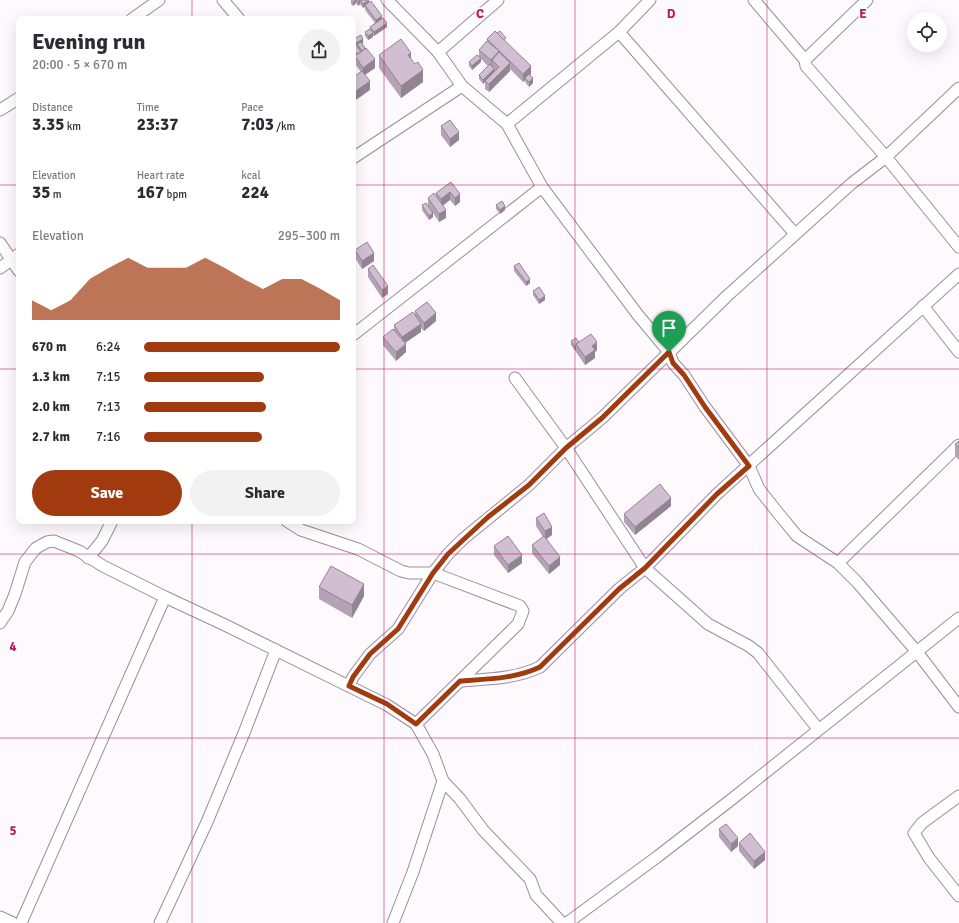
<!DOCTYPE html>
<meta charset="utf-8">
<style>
body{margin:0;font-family:Signika,sans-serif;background:#f2f2f3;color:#2b2b33;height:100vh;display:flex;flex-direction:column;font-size:15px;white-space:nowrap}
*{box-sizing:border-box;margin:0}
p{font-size:13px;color:#7c7c81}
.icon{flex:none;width:22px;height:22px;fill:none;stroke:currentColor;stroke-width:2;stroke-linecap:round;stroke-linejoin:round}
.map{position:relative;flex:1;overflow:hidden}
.side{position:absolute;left:16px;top:16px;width:340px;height:508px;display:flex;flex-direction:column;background:#fff;border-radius:8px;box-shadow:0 4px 16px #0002}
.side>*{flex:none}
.controls{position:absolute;left:907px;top:12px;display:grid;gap:8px}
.controls a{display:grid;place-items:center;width:40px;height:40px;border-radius:50%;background:#fff;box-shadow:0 4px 16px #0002;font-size:20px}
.pin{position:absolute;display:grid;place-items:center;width:34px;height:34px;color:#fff;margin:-41px -17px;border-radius:50% 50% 50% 0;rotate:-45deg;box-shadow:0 0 4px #0007}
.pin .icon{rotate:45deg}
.round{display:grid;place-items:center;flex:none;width:42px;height:42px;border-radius:21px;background:#f2f2f3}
.overview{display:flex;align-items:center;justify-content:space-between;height:68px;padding:0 16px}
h1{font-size:22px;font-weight:700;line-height:30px}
.figures{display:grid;grid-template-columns:repeat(3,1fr);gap:6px;height:68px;padding:4px 16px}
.figures div{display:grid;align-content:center}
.figures b{font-size:17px;font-weight:700}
.figures small{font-size:11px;font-weight:400}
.figures p{font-size:11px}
.chart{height:112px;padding:8px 16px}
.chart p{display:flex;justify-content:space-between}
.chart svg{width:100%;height:72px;margin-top:4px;fill:#a13b0f;opacity:.7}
.action{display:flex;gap:8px;margin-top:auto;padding:8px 16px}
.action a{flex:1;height:46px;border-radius:24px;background:#a13b0f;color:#fff;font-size:16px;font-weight:700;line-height:46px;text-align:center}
.action a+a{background:#f2f2f3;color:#2b2b33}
ul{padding:0 16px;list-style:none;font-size:13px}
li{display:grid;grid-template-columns:64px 48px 1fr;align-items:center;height:30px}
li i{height:10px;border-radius:5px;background:#a13b0f}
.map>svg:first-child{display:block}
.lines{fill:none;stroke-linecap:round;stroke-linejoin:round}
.minor-casing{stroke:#9e8b9d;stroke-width:13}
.minor{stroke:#fff;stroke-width:11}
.wall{fill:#b4a3b5}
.shaded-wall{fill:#928593}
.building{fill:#d1bed2;stroke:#928593}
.route-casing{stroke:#fff;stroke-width:8}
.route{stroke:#a13b0f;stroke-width:5}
.grid{fill:none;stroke:#c2185b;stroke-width:1;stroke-opacity:0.55}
.grid-label{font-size:13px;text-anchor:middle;font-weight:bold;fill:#c2185b;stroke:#fff;stroke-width:3;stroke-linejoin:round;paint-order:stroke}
</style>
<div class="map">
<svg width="959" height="923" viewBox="0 0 959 923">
<rect width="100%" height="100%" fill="#fdf9fd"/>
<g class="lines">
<g class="minor-casing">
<g id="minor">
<path d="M223 0 239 19"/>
<path d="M387 0 438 52 462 86 507 124 542 187 638 315 669 352 673 363 684 375 705 407 749 466 759 489 778 513 797 536 838 563 857 582 917 652 959 707"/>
<path d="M754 0 805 60 806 66 886 157 959 247"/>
<path d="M132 19 159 0"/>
<path d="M619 32 795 234"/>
<path d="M438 52 498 0"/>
<path d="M805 60 867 0"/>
<path d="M0 110 19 98"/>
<path d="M507 124 619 32 650 0"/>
<path d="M353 158 462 86"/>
<path d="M0 243 19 271"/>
<path d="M0 268 19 254"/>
<path d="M923 306 959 352"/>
<path d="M353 335 542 187"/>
<path d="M515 378 566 448 645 568 708 624 749 646 758 653 818 729"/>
<path d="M287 521 301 530 358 549 401 571 409 573H433L520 606 523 611 518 624 416 724"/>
<path d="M88 558 102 541 112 521"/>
<path d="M838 563 959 445"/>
<path d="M0 623 8 611 15 594 25 562 36 548 47 542 54 541 79 551 103 566 165 597 225 625 387 705 416 724 433 754 443 781 460 799 483 830 530 879 536 895 562 923"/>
<path d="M460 681C487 679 515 679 540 667L619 589 645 568 717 494 959 274"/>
<path d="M349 686 353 677 370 654 398 629 433 573 448 554 463 539 529 485 566 448 602 418 727 296 851 184 886 157 959 88"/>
<path d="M959 796 922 823 914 833 929 858 959 896"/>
<path d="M0 917 13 923"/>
<path d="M21 923 165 597"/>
<path d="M160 923 207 822 244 733 276 650"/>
<path d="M393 923 413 872 443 781"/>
<path d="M567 923 657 857 732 799 959 618"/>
</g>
</g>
<use href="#minor" class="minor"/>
</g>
<g class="wall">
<path d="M351 0H369V3L382 18 387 27 374 36 373 35V37L368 40 365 36V32L370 29V27L375 23 365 10V6L363 8 360 4 358 6 356 3 353 6 351 4Z"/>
<path d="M497 33 506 42 531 74 530 75 533 83 529 87 525 82V80L523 82 510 69V71L489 92 485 89V82L483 84 479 79V75L488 66 481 59V62L472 70 469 66V62L479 57V50L487 41V39Z"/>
<path d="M354 39 363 43H362L375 68 365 75 370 90 361 72 355 64V61L353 63V40L354 42Z"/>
<path d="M379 55 411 59 423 82 401 98 379 68Z"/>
<path d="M441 126 459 140 450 147 441 135Z"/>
<path d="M451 182 460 202 455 206 450 200 443 205 446 218 439 222 433 213V217L429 220 422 210V205H428V198L436 196V193Z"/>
<path d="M496 205 505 210 500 214 496 209Z"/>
<path d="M355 250 374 261 362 269 355 258Z"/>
<path d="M514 266 530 283 526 286 514 271Z"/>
<path d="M368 269 388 294 382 298 368 277Z"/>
<path d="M533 291 545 300 539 304 533 295Z"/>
<path d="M415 311 436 321 424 331 421 328V332L405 343 406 352 396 361 383 345V337L394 329V325L415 314Z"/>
<path d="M571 341 579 342 597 350 595 352V358L585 365 576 352V350L575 351 571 345Z"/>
<path d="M959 441V460L955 456V444Z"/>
<path d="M671 506 635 535 624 522V514Z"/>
<path d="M536 518 552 535 546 539 560 565 549 574 532 553V545L543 537 536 526Z"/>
<path d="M494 546 522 563 508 573 494 555Z"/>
<path d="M319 587 364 596 352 618 319 599Z"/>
<path d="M719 829 738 846 731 852 719 837Z"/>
<path d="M739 843 765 860 754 869 739 851Z"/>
</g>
<g class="shaded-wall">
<path d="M355 0H356V3L353 6V2Z"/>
<path d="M360 0V4L358 6V2Z"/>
<path d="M369 0V4L363 8V4Z"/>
<path d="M382 16V20L376 25V20Z"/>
<path d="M387 23V27L374 36V32Z"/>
<path d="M373 33V37L368 40V36Z"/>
<path d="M363 39V43L358 46 357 44V46L356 47V43Z"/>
<path d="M499 51V59L492 60V67L491 68V60Z"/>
<path d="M411 53V65L408 55Z"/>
<path d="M355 57V61L353 63V59Z"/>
<path d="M481 58V62L472 70V66Z"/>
<path d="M375 59V68L363 76V68Z"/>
<path d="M510 63V71L489 92V84Z"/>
<path d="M531 66V74L526 79 525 78V80L523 82V74Z"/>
<path d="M494 69V73L485 81V82L483 84V80Z"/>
<path d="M423 70V82L401 98V86Z"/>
<path d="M533 78V83L529 87V82Z"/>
<path d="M370 81V90L353 102V93Z"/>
<path d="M459 132V140L450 147V139Z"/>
<path d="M450 192V200L441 207V199Z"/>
<path d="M460 194V202L455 206V198Z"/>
<path d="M505 206V210L500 214V210Z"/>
<path d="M446 210V218L439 222V214Z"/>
<path d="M433 213V217L429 220V216Z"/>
<path d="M374 253V261L362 269V261Z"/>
<path d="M530 279V283L526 286V282Z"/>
<path d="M388 286V294L382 298V290Z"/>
<path d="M545 296V300L539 304V300Z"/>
<path d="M436 313V321L424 331V323Z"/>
<path d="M421 324V332L402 345V337Z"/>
<path d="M597 342V350L595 352V358L585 365V357L592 346Z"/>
<path d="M406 344V352L396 361V352Z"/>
<path d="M576 346V350L575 351V347Z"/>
<path d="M671 498V506L635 535V527Z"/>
<path d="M552 527V535L545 540V531Z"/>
<path d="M522 555V563L508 573V565Z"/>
<path d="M560 557V565L549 574V566Z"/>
<path d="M364 584V596L352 618V605Z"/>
<path d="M738 838V846L731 852V844Z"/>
<path d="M765 852V860L754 869V861Z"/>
</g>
<g class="building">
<path d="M356 0H369L363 4 360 0 358 2Z"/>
<path d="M371 1 382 16 376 20 365 5Z"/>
<path d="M383 18 387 23 374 32 370 27Z"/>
<path d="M370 29 373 33 368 36 365 32Z"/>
<path d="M495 31 531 66 523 74 487 39Z"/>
<path d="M500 31 506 38 504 40 497 33Z"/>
<path d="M361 35 363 39 356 43 354 39Z"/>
<path d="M401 39 411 53 408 55 415 64 418 62 423 70 401 86 379 55Z"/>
<path d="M353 40 361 52 357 54 353 49Z"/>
<path d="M487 41 499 51 491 60 479 50Z"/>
<path d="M361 42 365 48 362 51 357 44Z"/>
<path d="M366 48 375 59 363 68 355 56Z"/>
<path d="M353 51 356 55 355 56V57L353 59Z"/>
<path d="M499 52 510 63 489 84 485 81 499 67 492 60Z"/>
<path d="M477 55 481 58 472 66 469 62Z"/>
<path d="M490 64 494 69 483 80 479 75Z"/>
<path d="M362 71 370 81 353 93V77Z"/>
<path d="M529 74 533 78 529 82 525 78Z"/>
<path d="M450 120 459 132 450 139 441 126Z"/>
<path d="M451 182 460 194 455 198 450 192 441 199 436 193Z"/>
<path d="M434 193 446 210 439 214 428 198Z"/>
<path d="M502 201 505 206 500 210 496 205Z"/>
<path d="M426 203 433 213 429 216 422 205Z"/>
<path d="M367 242 374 253 362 261 355 250Z"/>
<path d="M519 263 530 279 526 282 514 266Z"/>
<path d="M373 265 388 286 382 290 368 269Z"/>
<path d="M539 287 545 296 539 300 533 291Z"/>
<path d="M427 302 436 313 424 323 415 311Z"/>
<path d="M413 312 421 324 402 337 394 325Z"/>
<path d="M393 329 406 344 396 352 383 337Z"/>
<path d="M591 334 597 342 592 346 595 350 585 357 576 344Z"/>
<path d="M576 338 579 342 576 344V346L575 347 571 341Z"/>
<path d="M959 441V448L955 444Z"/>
<path d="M660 484 671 498 635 527 624 514Z"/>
<path d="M544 513 552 527 545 531 536 518Z"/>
<path d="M508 536 522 555 508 565 494 546Z"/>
<path d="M544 536 560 557 549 566 532 545Z"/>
<path d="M331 566 364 584 352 605 319 587Z"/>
<path d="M726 824 738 838 731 844 719 829Z"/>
<path d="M750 833 765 852 754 861 739 843Z"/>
</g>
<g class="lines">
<g class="route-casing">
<path id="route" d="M669 352 673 363 684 375 705 407 749 466 717 494 645 568 619 589 540 667C515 679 487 679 460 681L416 724 387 704 349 686 353 677 370 654 398 629 433 573 448 554 488 517 529 485 566 448 602 418Z"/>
</g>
<use href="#route" class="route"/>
</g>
<path class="grid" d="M192 0V19M384 0V923M575 0V923M767 0V923M0 185H19M353 185H959M0 369H19M353 369H959M192 521V923M0 554H959M0 738H959"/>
<g class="grid-label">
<text x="480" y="18">C</text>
<text x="671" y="18">D</text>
<text x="863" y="18">E</text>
<text x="13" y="651">4</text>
<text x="13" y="835">5</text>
</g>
</svg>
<div class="controls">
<a><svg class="icon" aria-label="locate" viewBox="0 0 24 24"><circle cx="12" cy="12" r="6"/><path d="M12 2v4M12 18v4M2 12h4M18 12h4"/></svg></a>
</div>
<div class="pin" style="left:669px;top:352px;background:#1e9e55"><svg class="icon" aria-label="arrive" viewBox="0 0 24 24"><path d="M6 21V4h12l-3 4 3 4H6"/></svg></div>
<section class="side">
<div class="overview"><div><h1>Evening run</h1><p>20:00 · 5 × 670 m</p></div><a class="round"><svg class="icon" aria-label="share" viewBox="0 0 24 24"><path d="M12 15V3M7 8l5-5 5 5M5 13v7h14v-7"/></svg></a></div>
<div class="figures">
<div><p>Distance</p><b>3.35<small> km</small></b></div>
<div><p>Time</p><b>23:37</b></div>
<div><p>Pace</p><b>7:03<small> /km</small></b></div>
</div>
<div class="figures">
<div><p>Elevation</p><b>35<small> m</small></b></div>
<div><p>Heart rate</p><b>167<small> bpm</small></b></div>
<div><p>kcal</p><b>224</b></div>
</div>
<div class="chart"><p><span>Elevation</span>295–300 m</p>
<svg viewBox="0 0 160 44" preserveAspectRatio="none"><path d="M0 44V32L10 38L20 32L30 19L40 12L50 6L60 12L70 12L80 12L90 6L100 12L110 19L120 25L130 19L140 19L150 25L160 32V44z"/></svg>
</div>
<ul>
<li><b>670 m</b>6:24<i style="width:100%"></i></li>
<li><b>1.3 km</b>7:15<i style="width:61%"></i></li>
<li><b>2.0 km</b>7:13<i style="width:62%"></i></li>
<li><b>2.7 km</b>7:16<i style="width:60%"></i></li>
</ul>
<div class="action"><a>Save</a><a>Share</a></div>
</section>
</div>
